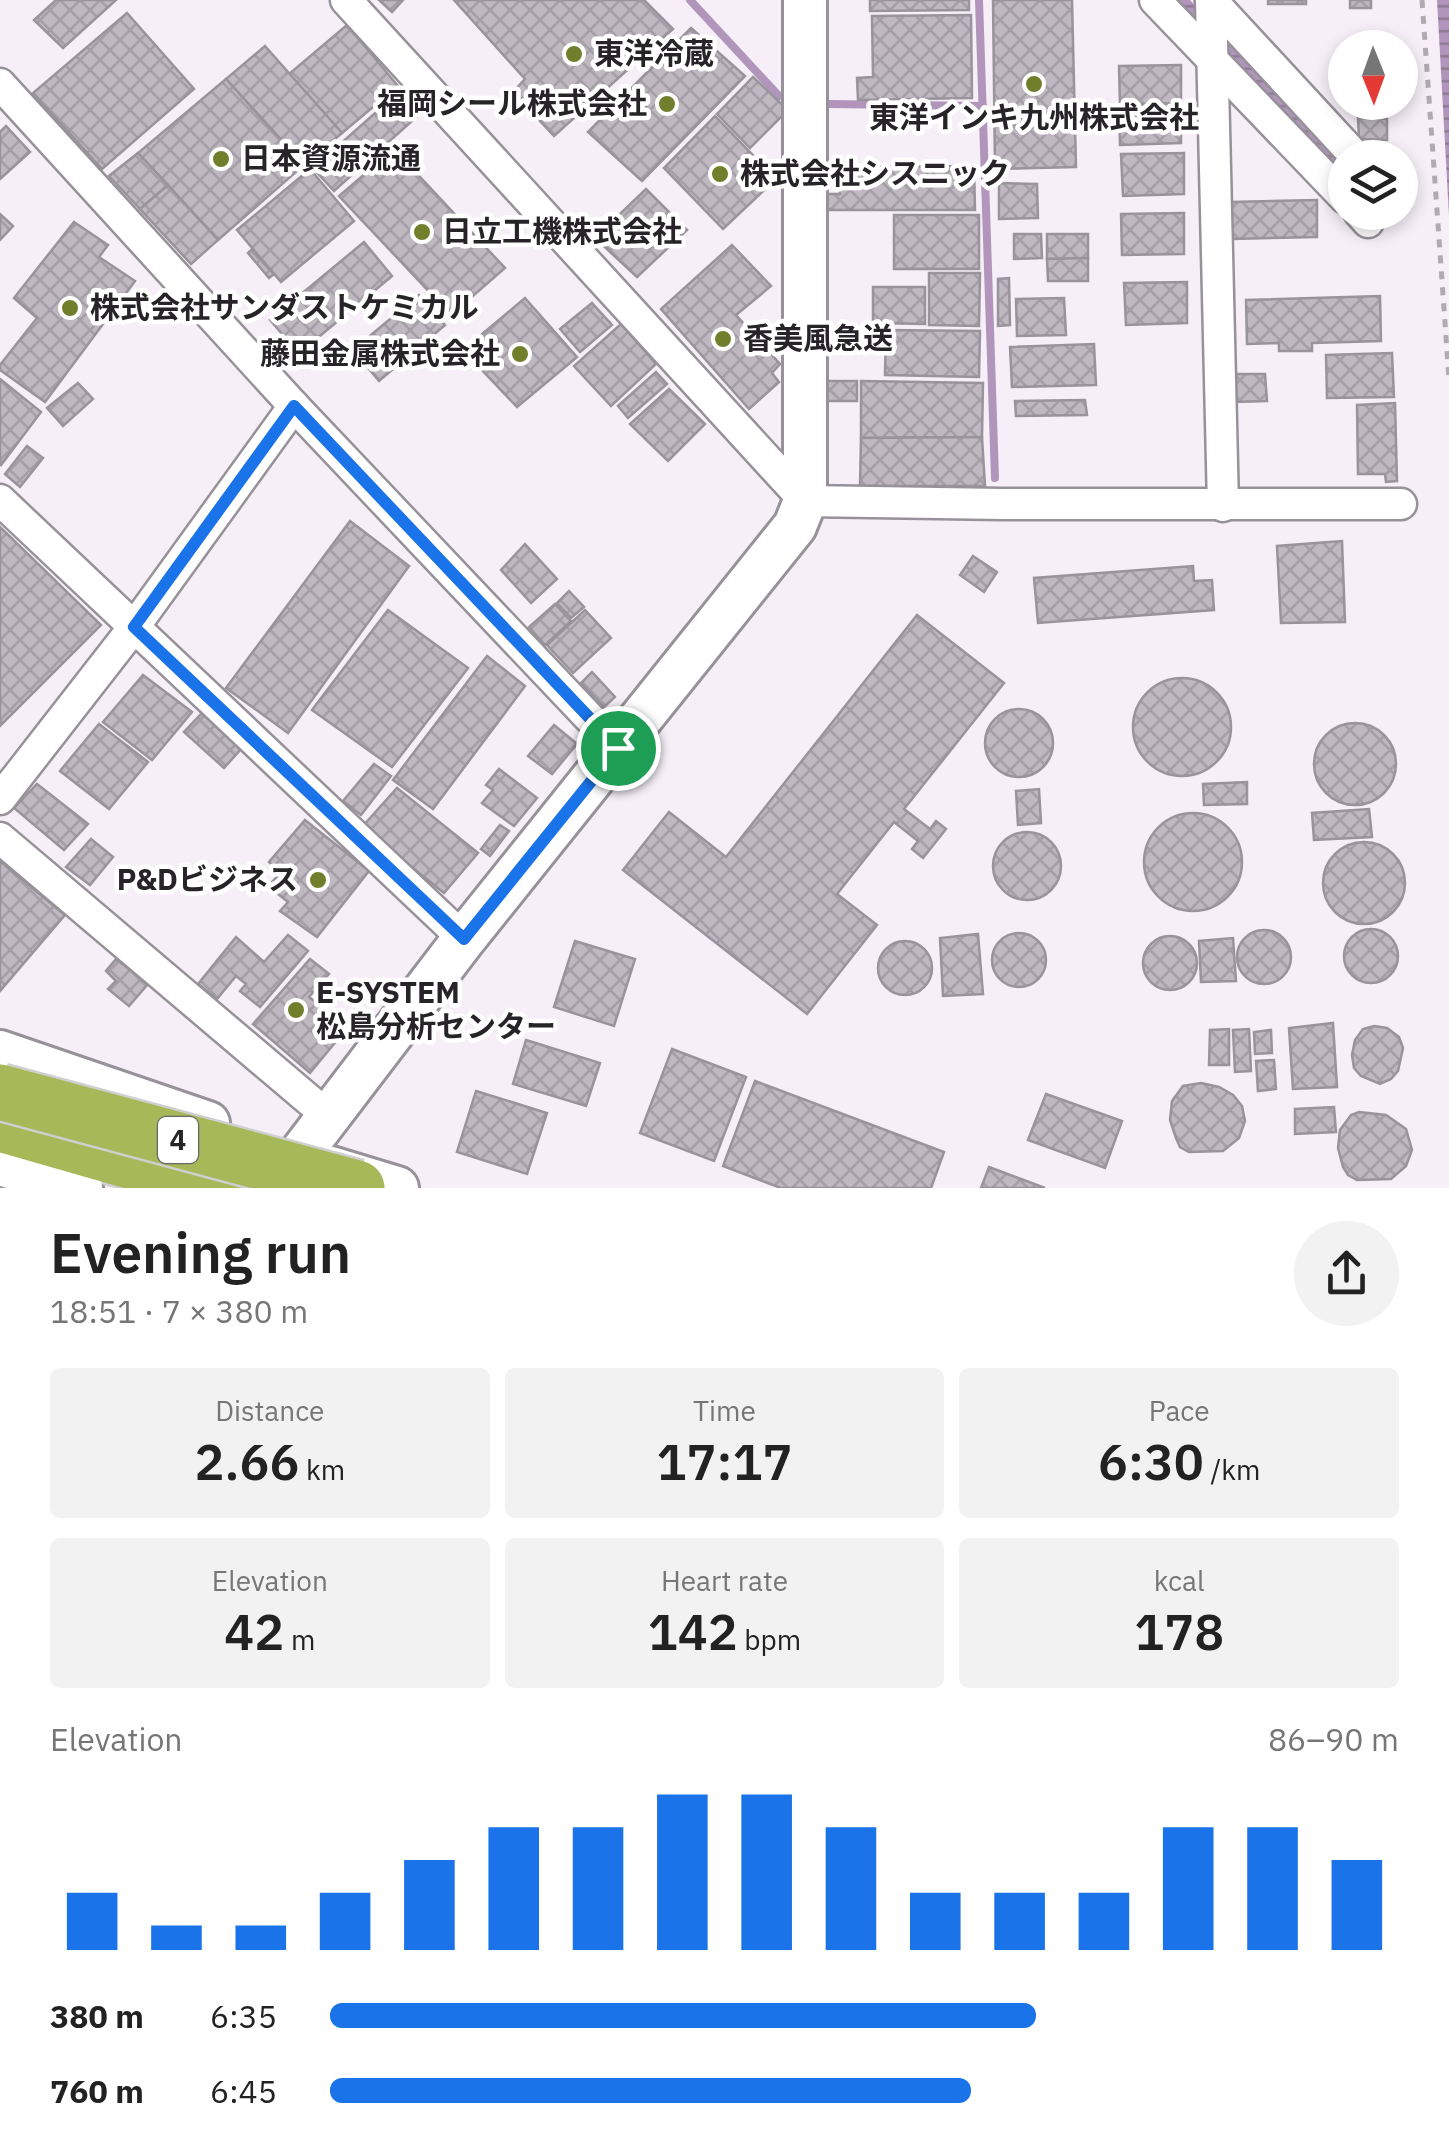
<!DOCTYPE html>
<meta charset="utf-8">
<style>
body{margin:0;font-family:"IBM Plex Sans","Noto Sans JP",sans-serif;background:#f2f2f2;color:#222;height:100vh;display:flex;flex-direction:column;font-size:38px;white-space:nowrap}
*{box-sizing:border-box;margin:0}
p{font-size:32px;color:#767676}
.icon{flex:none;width:55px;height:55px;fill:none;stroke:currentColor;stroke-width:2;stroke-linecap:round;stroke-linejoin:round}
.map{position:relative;height:1188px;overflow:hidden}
.details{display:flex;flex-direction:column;background:#fff;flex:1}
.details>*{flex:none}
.needle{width:65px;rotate:179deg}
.fabs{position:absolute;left:1328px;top:30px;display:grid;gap:20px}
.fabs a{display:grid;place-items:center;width:90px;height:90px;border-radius:50%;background:#fff;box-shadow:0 5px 15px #0003;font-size:50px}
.pin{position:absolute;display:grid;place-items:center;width:85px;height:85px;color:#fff;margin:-42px;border:5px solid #fff;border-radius:50%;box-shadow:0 2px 10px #0007}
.round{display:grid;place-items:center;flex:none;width:105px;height:105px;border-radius:52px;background:#f2f2f2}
.headline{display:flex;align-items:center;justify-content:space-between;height:170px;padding:0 50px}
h1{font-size:55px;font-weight:600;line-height:75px}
.stats{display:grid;grid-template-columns:repeat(3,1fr);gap:15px;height:170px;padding:10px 50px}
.stats div{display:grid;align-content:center;border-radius:10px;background:#f2f2f2;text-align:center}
.stats b{font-size:50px;font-weight:600}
.stats small{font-size:28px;font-weight:400}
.stats p{font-size:28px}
.chart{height:280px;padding:20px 50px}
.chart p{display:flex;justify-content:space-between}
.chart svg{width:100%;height:180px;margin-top:10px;stroke:#1a73e8;stroke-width:6}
ul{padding:0 50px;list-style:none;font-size:32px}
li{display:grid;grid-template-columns:160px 120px 1fr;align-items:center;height:75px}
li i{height:25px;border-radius:12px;background:#1a73e8}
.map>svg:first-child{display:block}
.water{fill:url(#water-rules)}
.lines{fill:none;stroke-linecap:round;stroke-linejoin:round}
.stream{stroke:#b195ba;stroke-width:8}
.building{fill:url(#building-cross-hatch);stroke:#99939b;stroke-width:2.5}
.street-casing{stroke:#979199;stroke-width:35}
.secondary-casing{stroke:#979199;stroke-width:48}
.highway-casing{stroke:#cfcfcf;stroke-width:60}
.path{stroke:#b0aab1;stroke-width:5;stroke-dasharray:8 8;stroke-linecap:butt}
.street{stroke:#fff;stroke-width:30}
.secondary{stroke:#fff;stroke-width:42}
.highway{stroke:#a7b858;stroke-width:55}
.highway-bridge-casing{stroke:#cfcfcf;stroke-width:60;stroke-linecap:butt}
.highway-bridge{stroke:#a7b858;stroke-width:55}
.route-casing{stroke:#fff;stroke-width:20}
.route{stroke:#1a73e8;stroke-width:12}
.poi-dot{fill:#717e2c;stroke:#fff;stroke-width:4}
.labels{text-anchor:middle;stroke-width:9;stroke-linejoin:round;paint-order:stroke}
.shield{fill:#fff;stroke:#676668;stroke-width:2.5}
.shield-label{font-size:28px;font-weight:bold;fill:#262427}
.poi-label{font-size:30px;font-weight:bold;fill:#262427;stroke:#fff;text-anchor:start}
</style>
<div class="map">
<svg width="1449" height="1188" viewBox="0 0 1449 1188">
<defs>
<pattern id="water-rules" width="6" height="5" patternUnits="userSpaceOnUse" patternTransform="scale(2.5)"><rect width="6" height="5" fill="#b195ba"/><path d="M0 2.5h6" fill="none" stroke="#907997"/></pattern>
<pattern id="building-cross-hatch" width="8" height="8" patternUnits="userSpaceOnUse" patternTransform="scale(2.5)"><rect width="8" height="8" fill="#bfb8c1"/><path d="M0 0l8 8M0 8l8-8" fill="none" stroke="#a49ea6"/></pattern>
</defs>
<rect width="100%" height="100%" fill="#f6eff8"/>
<g class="water">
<path d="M1169 0H1190L1345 162V184Z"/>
<path d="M1437 0H1449V216Z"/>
</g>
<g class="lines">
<g class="stream">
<path d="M690 0 779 96"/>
<path d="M979 0 995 478"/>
<path d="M829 104 983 106"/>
</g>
</g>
<g class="building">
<path d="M56 0H116L63 48 34 20Z"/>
<path d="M379 0H403L392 12Z"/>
<path d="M454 0H644L673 29 554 136 513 92 525 79Z"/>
<path d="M870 0H969V10L870 11Z"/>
<path d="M993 0H1072L1076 167 995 169Z"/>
<rect x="1268" y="0" width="38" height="4"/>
<rect x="1350" y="0" width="21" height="8"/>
<path d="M127 13 194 89 102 169 33 93Z"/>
<path d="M971 15 972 98 858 100 857 78 873 77 872 16Z"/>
<path d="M347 25 398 86 342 133 289 74Z"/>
<path d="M691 28 745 76 642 181 588 132Z"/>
<path d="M265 46 342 133 304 165 226 79Z"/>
<path d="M1181 65V103L1120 105 1119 66Z"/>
<path d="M753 77 788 110 750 148 717 114Z"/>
<path d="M226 79 304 165 218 240 138 153Z"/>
<path d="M399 92 422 112 334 191 313 168Z"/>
<path d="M1181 104V143L1120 145 1119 105Z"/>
<path d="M715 116 776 179 723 229 664 168Z"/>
<path d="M1358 118 1387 119V140L1359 139Z"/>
<path d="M6 126 30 152 0 179V132Z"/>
<path d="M394 149 505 268 451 315 339 196Z"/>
<path d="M138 153 168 185 140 209 109 176Z"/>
<path d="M1184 153V194L1123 196 1121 154Z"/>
<path d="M974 166 975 210H824L823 194H840V167Z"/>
<path d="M310 169 354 221 281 282 237 230Z"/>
<path d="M999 183 1037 184 1038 218 999 219Z"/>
<path d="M168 185 218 240 191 264 140 209Z"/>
<path d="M646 189 687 230 637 277 595 238Z"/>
<path d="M1317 200V237L1232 239 1231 202Z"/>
<path d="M1184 213V254L1122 255 1121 214Z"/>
<path d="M0 214 13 226 0 240Z"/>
<rect x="894" y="215" width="85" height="54"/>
<path d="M74 222 108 245 99 257 135 281 45 402 0 370V365L37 318 14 298Z"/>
<path d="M1014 234H1041L1042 258 1014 259Z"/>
<path d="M1047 234H1088V258L1047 259Z"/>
<path d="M364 242 392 276 309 345 317 354 307 363 270 320Z"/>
<path d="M732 245 771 286 736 315 780 364 772 373 779 382 749 409 661 309Z"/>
<path d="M252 249 274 274 269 278 248 253Z"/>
<path d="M1088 258V281H1048L1047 259Z"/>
<path d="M929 273H980L979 326 929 325Z"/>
<path d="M1009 278 1010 325 998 326V279Z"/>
<path d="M1187 282V323L1126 325 1124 283Z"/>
<path d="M873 287H925V324L873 323Z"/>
<path d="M419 295 445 325 379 381 353 350Z"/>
<path d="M1380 296 1381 341 1312 343V351H1279V343L1247 344 1246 300Z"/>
<path d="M525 298 577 357 517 407 463 350Z"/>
<path d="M1064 298 1066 335 1017 336 1016 299Z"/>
<path d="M592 303 612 325 580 352 560 329Z"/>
<path d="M621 324 656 364 611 406 574 366Z"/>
<rect x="840" y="329" width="37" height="21"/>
<path d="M886 330 980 331 979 377 885 375Z"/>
<path d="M1094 344 1096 385 1012 387 1010 347Z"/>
<path d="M1392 353 1394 397 1327 398 1326 355Z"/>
<path d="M656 372 667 384 628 418 618 406Z"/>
<path d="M1234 374H1265L1267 401 1235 402Z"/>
<path d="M0 379 41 412 1 465 0 464Z"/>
<rect x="826" y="381" width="31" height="20"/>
<path d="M861 381 983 383 982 437 861 438Z"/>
<path d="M78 383 93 399 63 426 47 408Z"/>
<path d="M669 389 705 424 668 461 630 424Z"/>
<path d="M1085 400 1087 415 1016 416 1015 401Z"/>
<path d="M1395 403 1397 481 1386 482 1385 474H1358L1357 405Z"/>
<path d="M982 437 985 486H860L861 438Z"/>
<path d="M27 446 43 458 20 487 5 474Z"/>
<path d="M350 521 409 566 288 733 226 688Z"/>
<path d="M0 527 101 625 0 726Z"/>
<path d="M1342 541 1345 622 1281 623 1277 546Z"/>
<path d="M525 544 557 579 531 603 501 570Z"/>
<path d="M973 556 997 572 984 592 960 575Z"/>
<path d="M1193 566 1194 581 1212 580 1214 610 1038 623 1034 578Z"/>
<path d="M569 591 584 607 571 618 557 603Z"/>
<path d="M555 604 571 621 545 645 529 627Z"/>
<path d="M388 610 468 668 392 767 312 710Z"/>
<path d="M585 610 611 638 573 673 547 645Z"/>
<path d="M917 615 1004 683 904 809 930 829 936 821 946 829 923 858 912 849 918 841 894 822 837 894 877 925 807 1014 623 870 669 812 726 857Z"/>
<path d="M487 656 525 686 433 809 393 780Z"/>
<path d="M592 672 615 697 604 707 581 683Z"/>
<path d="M143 675 192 712 152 760 103 722Z"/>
<circle cx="1182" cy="727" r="49"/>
<circle cx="1019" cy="743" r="34"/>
<path d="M202 713 241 749 224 768 184 732Z"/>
<circle cx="1355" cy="764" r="41"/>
<path d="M99 724 148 762 109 809 60 771Z"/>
<path d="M554 725 577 744 552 774 528 756Z"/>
<path d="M374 764 391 776 361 815 343 801Z"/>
<path d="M499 769 537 798 514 826 482 803 493 790 486 785Z"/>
<path d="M1247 782V804L1204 805 1203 784Z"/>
<path d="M37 784 88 824 64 850 14 808Z"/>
<path d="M397 788 478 853 444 893 362 827Z"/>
<path d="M1039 789 1041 823 1018 825 1016 791Z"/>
<path d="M1369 809 1372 837 1314 840 1312 813Z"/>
<circle cx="1193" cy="862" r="49"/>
<path d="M305 820 369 871 317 937 280 911 288 902 268 886 281 873 269 862Z"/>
<path d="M500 825 509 831 490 856 481 849Z"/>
<circle cx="1027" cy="866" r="34"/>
<path d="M91 839 113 857 90 885 66 867Z"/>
<circle cx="1364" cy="883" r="41"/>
<path d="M0 861 65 915 0 991Z"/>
<circle cx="1371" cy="956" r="27"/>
<circle cx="1264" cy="957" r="27"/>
<circle cx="1019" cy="960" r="27"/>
<path d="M978 934 983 994 943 996 940 938Z"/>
<path d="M288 935 308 951 260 1007 240 991 246 984 236 976 217 999 198 984 236 937 264 962Z"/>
<circle cx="1170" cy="963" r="27"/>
<path d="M1233 938 1236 981 1201 982 1199 941Z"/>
<circle cx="905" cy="968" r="27"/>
<path d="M575 941 635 959 614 1026 554 1007Z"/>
<path d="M116 959 148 984 129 1006 108 989 116 981 106 971Z"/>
<path d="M310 959 329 974 309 997 348 1027 310 1073 253 1024Z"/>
<path d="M1333 1023 1337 1087 1293 1089 1289 1028Z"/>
<path d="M1374 1026 1387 1028 1399 1037 1403 1048 1398 1071 1391 1079 1380 1084 1361 1076 1354 1068 1352 1055 1355 1040 1363 1029Z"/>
<path d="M1229 1029V1065H1209L1210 1030Z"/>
<path d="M1249 1029 1251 1071 1235 1072 1233 1030Z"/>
<path d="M1271 1030 1272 1053 1255 1054 1254 1032Z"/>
<path d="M526 1040 600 1063 586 1106 513 1084Z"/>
<path d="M672 1049 746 1077 714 1161 640 1133Z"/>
<path d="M1274 1060 1276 1089 1258 1091 1256 1061Z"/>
<path d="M755 1081 944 1152 931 1188H781L723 1166Z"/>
<path d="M1201 1083 1219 1087 1233 1095 1242 1106 1245 1121 1239 1138 1223 1151 1189 1152 1180 1147 1176 1138 1170 1120 1172 1101 1183 1086Z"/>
<path d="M476 1091 547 1113 527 1174 457 1152Z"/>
<path d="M1046 1094 1122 1121 1105 1168 1028 1140Z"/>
<path d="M1334 1107 1336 1132 1295 1134V1109Z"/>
<path d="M1359 1112 1386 1115 1406 1129 1412 1150 1406 1166 1391 1179 1357 1180 1348 1175 1343 1167 1338 1148 1340 1130 1351 1115Z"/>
<path d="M989 1167 1045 1188H981Z"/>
</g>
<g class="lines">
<g class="street-casing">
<g id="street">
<path d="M346 0 805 501 1003 504H1401"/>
<path d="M1155 0 1345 198"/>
<path d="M1211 0 1223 506"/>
<path d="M1211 0 1357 158"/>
<path d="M0 84 294 406 618 748"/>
<path d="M1359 212 1368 222"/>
<path d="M0 500 464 939"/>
<path d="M0 799 134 627 294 406"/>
<path d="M0 838 328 1116"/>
</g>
</g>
<g class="secondary-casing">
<g id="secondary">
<path d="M0 1052 208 1123"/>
<path d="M0 1164 81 1188"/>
<path d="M331 1168 397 1188"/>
<path d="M267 1187 297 1158 464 939 795 526 805 501V0"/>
</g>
</g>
<g class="highway-casing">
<path id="highway" d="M0 1124 224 1188"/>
</g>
<path class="path" d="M1422 0 1449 379"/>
<use href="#street" class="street"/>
<use href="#secondary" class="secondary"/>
<use href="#highway" class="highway"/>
<g class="highway-bridge-casing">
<path id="highway-bridge" d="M0 1092 357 1188"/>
</g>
<use href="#highway-bridge" class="highway-bridge"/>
</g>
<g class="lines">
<g class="route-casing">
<path id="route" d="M294 406 618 748 464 939 134 627Z"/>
</g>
<use href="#route" class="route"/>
</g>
<g class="poi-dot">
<circle cx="574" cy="54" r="10"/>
<circle cx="1034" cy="84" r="10"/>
<circle cx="667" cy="104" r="10"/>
<circle cx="221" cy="159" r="10"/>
<circle cx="720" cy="174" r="10"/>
<circle cx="422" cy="232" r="10"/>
<circle cx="70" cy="308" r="10"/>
<circle cx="723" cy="339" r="10"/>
<circle cx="520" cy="354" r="10"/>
<circle cx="318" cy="880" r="10"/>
<circle cx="296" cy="1010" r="10"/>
</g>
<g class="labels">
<rect class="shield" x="158" y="1117" width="40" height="46" rx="8"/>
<g class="shield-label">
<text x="178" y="1150">4</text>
</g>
<g class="poi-label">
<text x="594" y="64">東洋冷蔵</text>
<text x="647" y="114" text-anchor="end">福岡シール株式会社</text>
<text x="1034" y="128" text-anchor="middle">東洋インキ九州株式会社</text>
<text x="241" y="169">日本資源流通</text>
<text x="740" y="184">株式会社シスニック</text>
<text x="442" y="242">日立工機株式会社</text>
<text x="90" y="318">株式会社サンダストケミカル</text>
<text x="743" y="349">香美風急送</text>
<text x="500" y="364" text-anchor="end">藤田金属株式会社</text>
<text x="298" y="890" text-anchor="end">P&amp;Dビジネス</text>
<text x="316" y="1003">E-SYSTEM<tspan x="316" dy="34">松島分析センター</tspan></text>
</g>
</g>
</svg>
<div class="fabs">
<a><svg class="needle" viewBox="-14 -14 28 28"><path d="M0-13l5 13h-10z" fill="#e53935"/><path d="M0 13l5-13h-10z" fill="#767676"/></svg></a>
<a><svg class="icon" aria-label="layers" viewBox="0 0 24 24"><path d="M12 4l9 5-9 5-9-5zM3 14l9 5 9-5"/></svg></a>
</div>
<div class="pin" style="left:618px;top:748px;background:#1e9e55"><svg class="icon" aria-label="arrive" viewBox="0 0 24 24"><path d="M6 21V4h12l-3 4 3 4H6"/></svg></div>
</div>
<section class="details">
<div class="headline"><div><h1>Evening run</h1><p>18:51 · 7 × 380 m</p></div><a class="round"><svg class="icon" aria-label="share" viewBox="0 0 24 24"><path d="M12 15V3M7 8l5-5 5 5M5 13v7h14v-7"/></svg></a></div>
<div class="stats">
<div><p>Distance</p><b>2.66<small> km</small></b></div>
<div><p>Time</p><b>17:17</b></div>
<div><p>Pace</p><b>6:30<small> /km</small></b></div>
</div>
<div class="stats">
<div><p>Elevation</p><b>42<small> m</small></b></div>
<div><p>Heart rate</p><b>142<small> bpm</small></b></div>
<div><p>kcal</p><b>178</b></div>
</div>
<div class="chart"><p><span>Elevation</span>86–90 m</p>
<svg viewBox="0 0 160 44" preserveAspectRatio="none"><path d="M5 44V30M15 44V38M25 44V38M35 44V30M45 44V22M55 44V14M65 44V14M75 44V6M85 44V6M95 44V14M105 44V30M115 44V30M125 44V30M135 44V14M145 44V14M155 44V22"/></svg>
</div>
<ul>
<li><b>380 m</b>6:35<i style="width:66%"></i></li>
<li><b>760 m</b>6:45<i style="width:60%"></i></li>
</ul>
</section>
